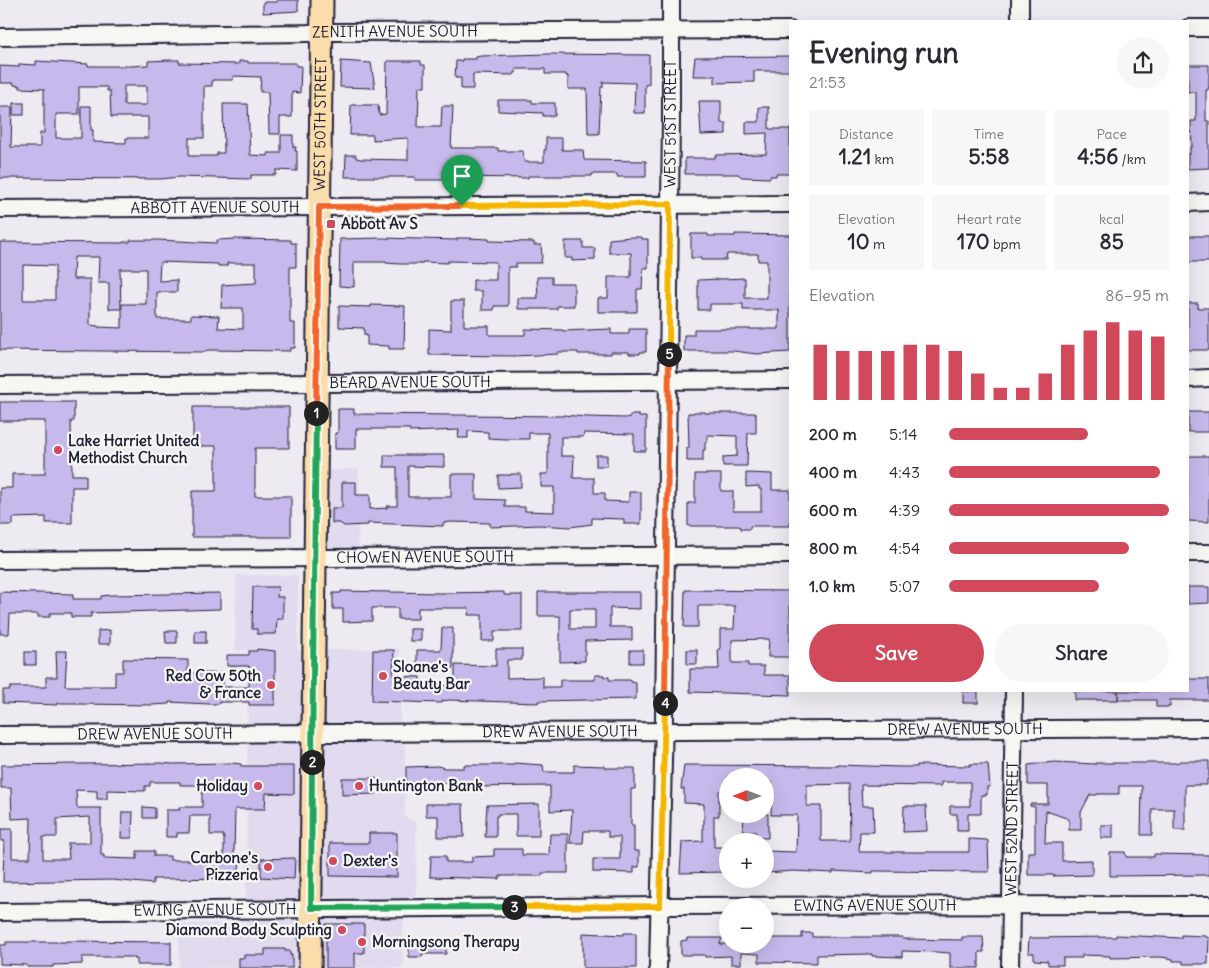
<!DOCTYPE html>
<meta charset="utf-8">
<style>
body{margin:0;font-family:Delius,sans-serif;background:#f7f7f7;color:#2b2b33;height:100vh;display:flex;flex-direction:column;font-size:19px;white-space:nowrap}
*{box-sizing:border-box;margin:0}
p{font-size:16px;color:#7c7c81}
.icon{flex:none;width:28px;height:28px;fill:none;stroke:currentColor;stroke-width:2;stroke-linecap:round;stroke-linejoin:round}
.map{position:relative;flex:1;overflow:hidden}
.side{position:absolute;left:789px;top:20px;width:400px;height:672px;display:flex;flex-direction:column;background:#fff;border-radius:0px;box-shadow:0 5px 20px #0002}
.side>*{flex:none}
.needle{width:32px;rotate:270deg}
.tools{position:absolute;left:719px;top:768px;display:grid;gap:10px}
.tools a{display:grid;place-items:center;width:55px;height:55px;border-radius:50%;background:#fff;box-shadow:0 5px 20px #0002;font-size:25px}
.pin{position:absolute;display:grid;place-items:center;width:42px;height:42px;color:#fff;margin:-51px -21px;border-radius:50% 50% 50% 0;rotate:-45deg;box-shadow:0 0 5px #0007}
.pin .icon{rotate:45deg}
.km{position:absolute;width:25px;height:25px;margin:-12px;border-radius:50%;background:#222;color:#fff;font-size:14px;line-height:25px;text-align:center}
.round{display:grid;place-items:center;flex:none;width:52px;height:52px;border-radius:26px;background:#f7f7f7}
.headline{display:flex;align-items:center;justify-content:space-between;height:85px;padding:0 20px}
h1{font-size:28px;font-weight:700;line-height:38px}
.figures{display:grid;grid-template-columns:repeat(3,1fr);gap:8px;height:85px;padding:5px 20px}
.figures div{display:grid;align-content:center;border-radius:0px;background:#f7f7f7;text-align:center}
.figures b{font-size:21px;font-weight:700}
.figures small{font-size:14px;font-weight:400}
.figures p{font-size:14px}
.chart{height:140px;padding:10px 20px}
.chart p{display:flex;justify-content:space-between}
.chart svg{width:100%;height:90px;margin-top:5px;stroke:#d1495b;stroke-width:6}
.action{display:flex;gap:10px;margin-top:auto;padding:10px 20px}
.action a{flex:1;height:58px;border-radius:30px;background:#d1495b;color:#fff;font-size:20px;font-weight:700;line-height:58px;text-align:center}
.action a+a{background:#f7f7f7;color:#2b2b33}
ul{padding:0 20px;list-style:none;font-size:16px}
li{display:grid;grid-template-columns:80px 60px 1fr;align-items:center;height:38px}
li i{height:12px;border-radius:6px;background:#d1495b}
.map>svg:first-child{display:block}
.built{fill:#e2dbef}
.building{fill:#c7b9eb;stroke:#22223b;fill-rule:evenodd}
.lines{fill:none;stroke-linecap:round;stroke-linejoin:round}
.minor-casing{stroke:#22223b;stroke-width:20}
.major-casing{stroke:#22223b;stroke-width:25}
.minor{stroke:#f6f6f2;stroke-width:16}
.major{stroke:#fbddab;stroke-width:21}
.split-1-casing{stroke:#fff;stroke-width:10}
.split-2-casing{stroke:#fff;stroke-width:10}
.split-3-casing{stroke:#fff;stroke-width:10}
.split-4-casing{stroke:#fff;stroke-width:10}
.split-5-casing{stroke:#fff;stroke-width:10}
.split-6-casing{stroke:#fff;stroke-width:10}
.split-1{stroke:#f0652b;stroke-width:6}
.split-2{stroke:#22a559;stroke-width:6}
.split-3{stroke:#22a559;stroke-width:6}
.split-4{stroke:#f5b400;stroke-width:6}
.split-5{stroke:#f0652b;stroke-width:6}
.split-6{stroke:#f5b400;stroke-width:6}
.poi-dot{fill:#d1495b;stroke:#f6f6f2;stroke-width:2}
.labels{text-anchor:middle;stroke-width:4.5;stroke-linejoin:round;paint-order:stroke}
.street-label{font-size:15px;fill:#22223b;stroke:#f6f6f2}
.poi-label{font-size:15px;font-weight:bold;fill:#22223b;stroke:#f6f6f2;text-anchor:start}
</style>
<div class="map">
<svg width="1209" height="968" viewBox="0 0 1209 968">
<rect width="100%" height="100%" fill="#edeaf1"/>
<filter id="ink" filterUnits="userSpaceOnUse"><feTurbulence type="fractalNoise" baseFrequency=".02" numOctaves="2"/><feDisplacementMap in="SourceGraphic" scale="10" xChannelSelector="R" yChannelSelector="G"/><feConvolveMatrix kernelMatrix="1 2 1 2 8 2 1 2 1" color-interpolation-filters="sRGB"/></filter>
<g filter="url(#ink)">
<g class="built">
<path d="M359 469 358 551 327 549 324 545 325 470Z"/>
<path d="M236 575H298V650L400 649V719L405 749V817L417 823 416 893 403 924V968H179V924L246 923 248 651 235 650Z"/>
</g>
<g class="building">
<path d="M277 0H298V11L263 13V2H277Z"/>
<path d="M548 54 649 55V84L645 85V113H634L635 83 603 82V87H601L599 134H588L587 89H568V76H566V74H545V69H516V73H514V75L473 74V89H461V78H455L456 61H462V59H476V57L481 56Z"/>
<path d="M790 56V71H754V82L715 83V76H693L695 57Z"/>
<path d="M170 60H179V63L239 64V61H248V63H296V66H301L300 93 292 92V117H280V134H269L268 92H260L261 77 233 76V80H212V86H204V138H189V156H217V153H224L223 104H248L250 155 268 156V153H281V135H293V147H296L295 151H297V171L276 170V175H251V179L180 177 160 179 0 178V107H12L11 147H40V133H44V89L20 88V86L14 85V83H0V66L19 67V64L36 65V61L88 64V66H131L148 65V61ZM124 86H147V105H124ZM79 87H107V91H110L111 117H148V138H126V143L93 142V130H91V106H81V138H56V114H79Z"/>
<path d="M341 61 371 63 375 88 340 87Z"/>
<path d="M387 61H421V65H425V87H419L418 127H441L442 106H453L451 148H498V151H523L524 162H544V150H546V138H562V150H583L584 160 646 161V177H617V174H592V176H528V178L447 177V178H442V180H415V177H345L346 155H356V158L361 159 408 160V138L373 140V135H350L351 105H378L379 115 386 114Z"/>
<path d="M1188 65H1209V85L1208 90H1206V121H1209V168L1188 169V153L1190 154V147H1192L1191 121H1196V92H1188Z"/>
<path d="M498 100H532V103H555V116H543V113L498 111Z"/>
<path d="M699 101H721V123H726V134L701 135Z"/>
<rect x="13" y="103" width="11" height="12"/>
<path d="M759 107H769V129H790V174H776V176H770V178L742 177 738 174H685V158H715V155L766 154 767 133 746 134V122H759Z"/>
<path d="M691 234H708V236H735V234L790 235V352L756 354 734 351H684V335H694V329H779V310H743V304H710V310H698V280L745 278V298H767V261H758V254H727L726 260H701V258H691Z"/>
<rect x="1188" y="236" width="21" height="26"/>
<path d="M631 237H642V239H648V268H643L642 289H637V312H598V298H608V277H631V253H609V239Z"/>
<path d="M382 238 457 240V238H467L489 239V241L534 242V245H541L542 256 541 263H516V267H508V306H494V310H482V291H473V280H496V262L448 261V263L422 262V264H400L386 263V262H354V287L339 286 340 239Z"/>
<path d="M235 239 291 240V243H296V267H290V323H295V348H290V351L208 350 203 352 0 350V242L123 243V242H130V240H158L216 243 217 240ZM74 257H99L98 283H109V309H121L120 269H146V304H122V328L98 327V326L90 325V279H73ZM160 262 218 264V266H227V263H256V283L222 285 221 308H243V329L218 328 219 316 191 315V319H157V292H177V280L159 281ZM23 265 55 266V300H23Z"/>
<path d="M565 241H583V248H595V260L572 261V258H565Z"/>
<path d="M537 277H552V283H574V306H557V309H518V298H538Z"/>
<path d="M451 301H464V326H489V335H525V329L563 330V331L611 329V334H629V329H646V352H640V354H629V352H611V354H578V352H558V354L515 356 429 355V329L451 330Z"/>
<path d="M1188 303H1198V308H1209V350H1188Z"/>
<path d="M371 305 405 306 404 349H389V346L367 345V335H364V328L339 327V306L371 307Z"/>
<path d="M0 402H74V421H71L72 475H86V487H72V523H46V517L13 518V525H0V488H12V474H45V421H0Z"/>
<path d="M193 407H289V448H255V496H291V537H192V491H216V446H193Z"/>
<path d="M338 409H354V414L563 416V415L587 417 625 418 630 417V415H639V417H646V451H634V434L584 433 583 437H561V456H574L573 478H594V493H605V501L629 502V492H641V524H624V519L592 518V524L570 527 540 525 490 527V523L451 522 443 523V526L368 523V525L344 526 340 523H332V508H342V482H356V495H370V509L387 508V506H397V467H384V455H444V467L408 466V497H451V474H476V499L505 500V507H525V511L554 512V487H541V474H548V433H529V439H506L488 438V432L468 431V438H458L459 430 410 432V429H356V449H335V433H338Z"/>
<path d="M694 412H705V413H756V433H748L747 466H723V457L737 456V436L707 435V442H705V450H703V461H687V448H689L688 413H694Z"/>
<rect x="1188" y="412" width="21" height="20"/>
<rect x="596" y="455" width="11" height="11"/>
<path d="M1188 456H1209V522L1188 521Z"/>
<path d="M746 473 772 474V490H790V526H750V529H741V527L738 526H688V503H695V474H721V491H733V511H761V489H759V486L746 487Z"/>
<path d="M511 474H521V487L498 488V475H511Z"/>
<path d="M253 587H278L277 597H283V619H277L276 634H257V629H252Z"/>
<path d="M1188 587H1209V603L1188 604Z"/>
<path d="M685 590 790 591V657H768L769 639 732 640V663H748V666H764V675H790V695L690 692V669H719L718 649H720V629H734L735 606H698V627H684Z"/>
<path d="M341 591 440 593 504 592V595H522V631H494V641H482V615H468L469 608H418V619H398V608H372V621L343 622V609H333V593H341Z"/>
<path d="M0 592 73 594V599H101V596L112 595 220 593V609L91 613V617H71V613H50V617H38V614H10L9 634H0Z"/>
<path d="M538 592H640V609L610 608V627H632V640L585 641V661L560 662V616H538ZM570 609H595V629H570Z"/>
<path d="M442 628H453V668L417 667V650H441Z"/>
<rect x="410" y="629" width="11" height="12"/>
<path d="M110 630V644H98V631Z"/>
<path d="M165 631H177V643H166Z"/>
<rect x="195" y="631" width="11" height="12"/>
<path d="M257 649 275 651V705H249V702H219V704H209L169 702V704L152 705 77 704V703H58V705L3 703V690H10V687H46V677H57L56 651H67L65 686H115V672H123V659L188 660V671H191V673H223V687H249V666H227V655H249V651H257Z"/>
<path d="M496 649H522V660H507V678L543 677V687H560V680H595V675H604V677H609V680H631V682L636 683V699L538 701V703L449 700 442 701V703L372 701 373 650H394L393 676 420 677V685L455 686V665L496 666Z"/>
<rect x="630" y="650" width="13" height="13"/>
<rect x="687" y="650" width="10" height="14"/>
<rect x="25" y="652" width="11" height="13"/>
<path d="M1188 679H1209V700H1170V707H1156V700H1118V691H1188Z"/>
<rect x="963" y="691" width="15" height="12"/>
<rect x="1075" y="691" width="43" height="9"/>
<path d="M1181 761H1209V779H1207V785H1185V830H1174V809H1152V835H1141L1142 786H1119V794H1097V795H1090L1081 812V830H1069V819L1046 811 1045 843H1062V861L1092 860V875L1053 876V875H1028V852H1035V807L1030 806V804H1048V785H1028V765L1054 762 1096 764V763H1176Z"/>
<path d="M161 763 172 764 232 763 241 764V766H294V794L266 793 265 809H235L234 854H240L239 871H235V878L153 879V884L112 880 3 882 4 841H1V829H12V858H30L31 818 12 819 11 788H1V768L2 765ZM150 782H180V785H202V807H179L180 810H166V837H177V833H189L190 816H210V835H223V837L224 838V856H206V860H170V856H154V851H137V859L104 858V855H101V808H77L76 790 97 791V799H107V790L145 791V786H150ZM90 817V843H68L69 859H43V837H57V819Z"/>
<path d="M514 763 543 765 544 772H574V765L605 766V768H635V789H631V825H634V851H639V867H634V873L593 872V859H620V837H608V831H584L583 843H570L572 810 550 811V786L469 787V785H460V783H406V767L438 766 444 768H464V765H514Z"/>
<path d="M970 764H988L990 787H987V795H981V814H968V831H957V814H950V806H970V782H941V786L861 785 862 806H873L874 832H860L859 852H969V839L987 840 988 841 989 872 873 871V873L833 871V873L793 871 766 873 765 851 796 852 797 815H771L772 782H765V776H728V787H724L723 791H719V816H714V847H723V872L680 873 682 842 703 841V824H704V804L684 803V789H681L684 765 838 766V765L901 767H917V765L970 766ZM849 784 850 841H821V806H807V785Z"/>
<path d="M342 778H376V794L342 795Z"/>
<path d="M426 804H463L464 837H438V816H426Z"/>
<path d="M539 804V836H516V814H498V816H496V837H485L487 805Z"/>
<path d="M904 806H926L927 831 903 832Z"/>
<path d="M143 807 155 808V818H143Z"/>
<path d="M122 812H133L132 838H121Z"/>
<path d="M744 814H768V838H756V832H743Z"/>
<rect x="1101" y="825" width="12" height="13"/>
<path d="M369 833H397V877L330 876V843H369Z"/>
<path d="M550 834H568V873H542V876H500V879L430 877 431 856H446V862H472V857L494 856V849H522V855H549Z"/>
<path d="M1110 852H1125L1126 857H1154V854L1209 855V875L1110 876Z"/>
<path d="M295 858 294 879 261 877V859Z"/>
<path d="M326 924H364V953H355V968H326Z"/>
<path d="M583 933 624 935V933H636V968H583Z"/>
<path d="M802 933H812V937H903L902 939 962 940V937H983L984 952H979V968H950V953L936 952 902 951V957L872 956V954L817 955V963L759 962V954L741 953V964H731V956L705 957V955H681V941L687 940V938H722L720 944H765V938H802Z"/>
<path d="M1116 935 1181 938V935L1206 936V937L1209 938 1208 964H1183V961H1173V959L1161 957 1110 958V956L1082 955V958H1063V965H1048V961L1034 960V953H1028L1029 938 1116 937Z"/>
<path d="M431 940H446V954H422V957H409V941Z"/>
<path d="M66 941 171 942V965H137V959H134V957H82V964L53 965V967H27V965L0 964V945H6V942H66Z"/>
<path d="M265 949H285V951H290V955H292V968H239V958H244V955H265Z"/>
</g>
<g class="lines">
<g class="minor-casing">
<g id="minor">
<path d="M1020 21V0"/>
<path d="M1188 28H1209"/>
<path id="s1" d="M0 37 307 33 333 32 790 30"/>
<path d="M1188 203 1209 202"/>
<path id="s2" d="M0 209 790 204"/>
<path d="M1188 379 1209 378"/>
<path id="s3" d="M0 385 790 380"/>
<path d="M1188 553H1209"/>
<path id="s4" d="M0 560 790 555"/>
<path id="s5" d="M0 735 1209 728"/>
<path id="s6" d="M0 912 660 906 1209 905"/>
<path id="s7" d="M658 968 664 719 671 120V0"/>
<path id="s8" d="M1010 968 1014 691"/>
</g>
</g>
<g class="major-casing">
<g id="major">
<path id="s9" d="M310 968 322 0"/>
</g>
</g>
<use href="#minor" class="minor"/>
<use href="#major" class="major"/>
</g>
</g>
<g class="lines" filter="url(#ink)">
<g class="split-1-casing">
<path id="split-1" d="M316 413 319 207 462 206"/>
</g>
<g class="split-2-casing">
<path id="split-2" d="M312 762 316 413"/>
</g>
<g class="split-3-casing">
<path id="split-3" d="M312 762 311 908 514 907"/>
</g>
<g class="split-4-casing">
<path id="split-4" d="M514 907 660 906 665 703"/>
</g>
<g class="split-5-casing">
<path id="split-5" d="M665 703 669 354"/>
</g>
<g class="split-6-casing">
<path id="split-6" d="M462 206 670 204 669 354"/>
</g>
<use href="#split-1" class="split-1"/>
<use href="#split-2" class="split-2"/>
<use href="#split-3" class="split-3"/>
<use href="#split-4" class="split-4"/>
<use href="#split-5" class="split-5"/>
<use href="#split-6" class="split-6"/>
</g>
<g class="poi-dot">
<rect x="326" y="219" width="10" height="10" rx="2.5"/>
<circle cx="58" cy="450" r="5"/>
<circle cx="383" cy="676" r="5"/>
<circle cx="271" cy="685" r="5"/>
<circle cx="258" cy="786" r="5"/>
<circle cx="359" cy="786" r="5"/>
<circle cx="333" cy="861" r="5"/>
<circle cx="268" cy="867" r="5"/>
<circle cx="342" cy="930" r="5"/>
<circle cx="362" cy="942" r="5"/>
</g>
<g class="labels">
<g class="street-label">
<text dy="5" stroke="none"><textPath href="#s1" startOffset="395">ZENITH AVENUE SOUTH</textPath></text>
<text dy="5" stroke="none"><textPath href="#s9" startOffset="844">WEST 50TH STREET</textPath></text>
<text dy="5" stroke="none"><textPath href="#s7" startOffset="844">WEST 51ST STREET</textPath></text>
<text dy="5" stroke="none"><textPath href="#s2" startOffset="215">ABBOTT AVENUE SOUTH</textPath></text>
<text dy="5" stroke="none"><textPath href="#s3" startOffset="410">BEARD AVENUE SOUTH</textPath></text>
<text dy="5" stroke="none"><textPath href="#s4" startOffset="425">CHOWEN AVENUE SOUTH</textPath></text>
<text dy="5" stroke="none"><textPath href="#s5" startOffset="965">DREW AVENUE SOUTH</textPath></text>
<text dy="5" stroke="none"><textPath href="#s5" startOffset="560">DREW AVENUE SOUTH</textPath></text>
<text dy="5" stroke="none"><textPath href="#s5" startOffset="155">DREW AVENUE SOUTH</textPath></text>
<text dy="5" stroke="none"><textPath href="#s8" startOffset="139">WEST 52ND STREET</textPath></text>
<text dy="5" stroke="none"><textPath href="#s6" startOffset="875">EWING AVENUE SOUTH</textPath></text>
<text dy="5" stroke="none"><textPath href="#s6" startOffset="215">EWING AVENUE SOUTH</textPath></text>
</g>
<g class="poi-label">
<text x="341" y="229">Abbott Av S</text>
<text x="68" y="446">Lake Harriet United<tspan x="68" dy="17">Methodist Church</tspan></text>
<text x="393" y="672">Sloane's<tspan x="393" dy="17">Beauty Bar</tspan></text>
<text x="261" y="681" text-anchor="end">Red Cow 50th<tspan x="261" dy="17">&amp; France</tspan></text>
<text x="248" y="791" text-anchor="end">Holiday</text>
<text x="369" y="791">Huntington Bank</text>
<text x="258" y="863" text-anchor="end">Carbone's<tspan x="258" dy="17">Pizzeria</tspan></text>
<text x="343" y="866">Dexter's</text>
<text x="332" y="935" text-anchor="end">Diamond Body Sculpting</text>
<text x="372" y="947">Morningsong Therapy</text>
</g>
</g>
</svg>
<div class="tools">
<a><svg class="needle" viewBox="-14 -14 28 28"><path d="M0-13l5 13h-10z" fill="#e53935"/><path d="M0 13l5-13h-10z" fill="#7c7c81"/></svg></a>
<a>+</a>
<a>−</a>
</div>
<div class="pin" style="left:462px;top:206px;background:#1e9e55"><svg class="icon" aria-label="arrive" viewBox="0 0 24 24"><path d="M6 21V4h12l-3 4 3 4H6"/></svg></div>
<b class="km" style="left:316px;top:413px">1</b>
<b class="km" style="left:312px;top:762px">2</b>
<b class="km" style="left:514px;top:907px">3</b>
<b class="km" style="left:665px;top:703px">4</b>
<b class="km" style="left:669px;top:354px">5</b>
<section class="side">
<div class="headline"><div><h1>Evening run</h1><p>21:53</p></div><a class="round"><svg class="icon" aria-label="share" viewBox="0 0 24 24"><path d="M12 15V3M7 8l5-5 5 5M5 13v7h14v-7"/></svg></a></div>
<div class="figures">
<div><p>Distance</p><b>1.21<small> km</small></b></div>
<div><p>Time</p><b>5:58</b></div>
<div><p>Pace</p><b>4:56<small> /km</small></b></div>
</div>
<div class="figures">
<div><p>Elevation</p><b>10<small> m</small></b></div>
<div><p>Heart rate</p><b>170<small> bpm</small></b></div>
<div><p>kcal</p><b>85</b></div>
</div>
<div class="chart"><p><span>Elevation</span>86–95 m</p>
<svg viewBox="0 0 160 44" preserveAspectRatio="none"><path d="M5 44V17M15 44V20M25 44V20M35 44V20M45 44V17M55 44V17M65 44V20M75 44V31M85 44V38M95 44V38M105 44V31M115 44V17M125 44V10M135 44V6M145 44V10M155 44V13"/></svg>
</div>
<ul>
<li><b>200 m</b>5:14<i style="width:63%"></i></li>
<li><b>400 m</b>4:43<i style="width:96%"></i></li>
<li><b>600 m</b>4:39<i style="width:100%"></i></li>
<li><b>800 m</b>4:54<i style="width:82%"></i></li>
<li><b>1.0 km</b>5:07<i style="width:68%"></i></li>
</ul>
<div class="action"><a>Save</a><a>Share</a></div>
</section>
</div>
